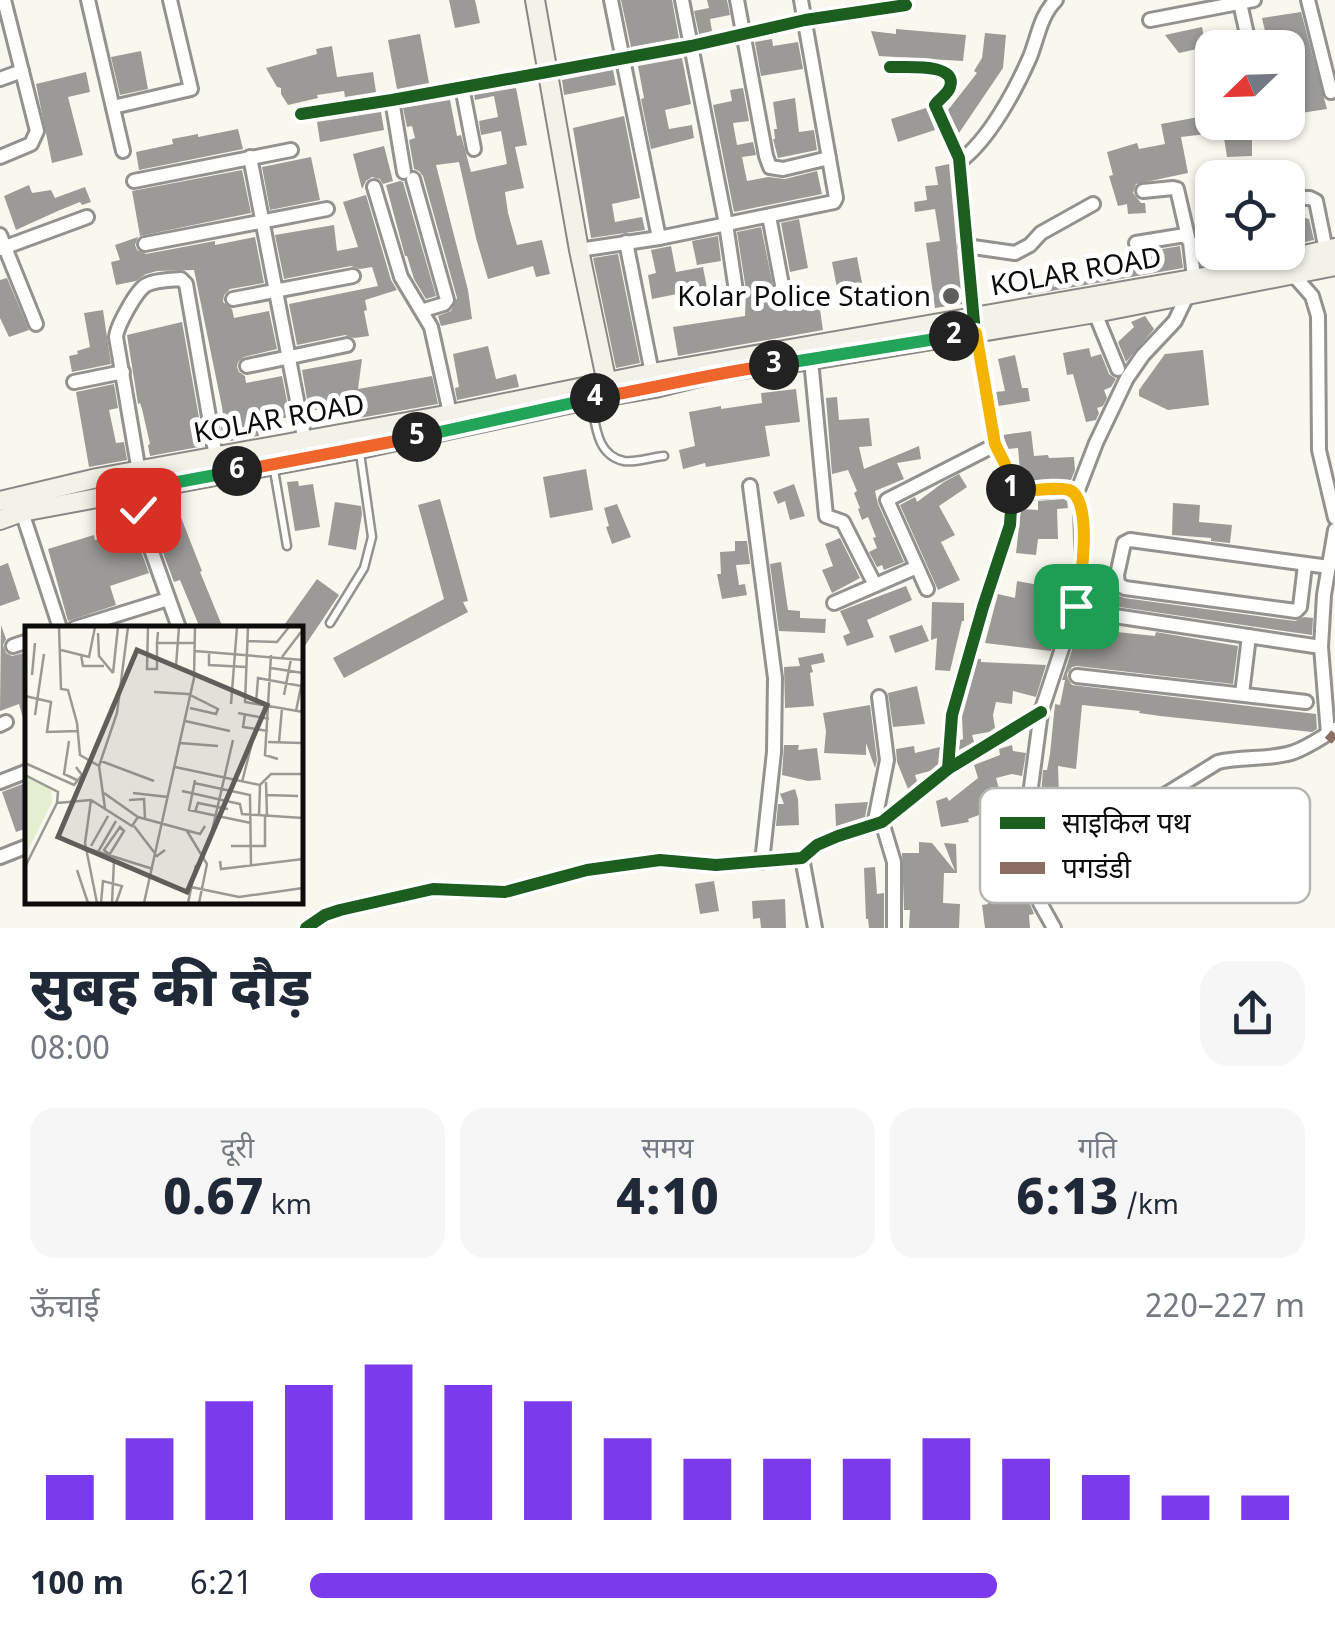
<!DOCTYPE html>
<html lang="hi">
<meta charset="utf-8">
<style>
body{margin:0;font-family:Georgia,"Noto Sans Devanagari",serif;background:#f6f6f7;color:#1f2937;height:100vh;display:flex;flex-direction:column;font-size:38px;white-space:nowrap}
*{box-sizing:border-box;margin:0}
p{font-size:32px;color:#747a83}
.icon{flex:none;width:55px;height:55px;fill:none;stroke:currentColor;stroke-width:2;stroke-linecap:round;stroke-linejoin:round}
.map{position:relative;height:928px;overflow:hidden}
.sheet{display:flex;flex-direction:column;background:#fff;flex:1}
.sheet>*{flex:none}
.needle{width:65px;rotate:247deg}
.buttons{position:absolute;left:1195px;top:30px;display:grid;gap:20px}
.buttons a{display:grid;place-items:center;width:110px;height:110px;border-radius:20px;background:#fff;box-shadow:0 2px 8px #0004;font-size:50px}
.pin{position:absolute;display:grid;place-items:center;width:85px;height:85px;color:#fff;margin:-42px;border-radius:20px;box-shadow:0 5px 15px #0006}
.km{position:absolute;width:50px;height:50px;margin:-25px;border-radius:50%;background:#222;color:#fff;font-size:28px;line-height:50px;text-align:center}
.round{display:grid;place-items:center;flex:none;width:105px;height:105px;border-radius:30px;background:#f6f6f7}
.summary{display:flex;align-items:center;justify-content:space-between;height:170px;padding:0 30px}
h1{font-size:55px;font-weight:800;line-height:75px}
.metrics{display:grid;grid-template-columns:repeat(3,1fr);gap:15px;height:170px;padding:10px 30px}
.metrics div{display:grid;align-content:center;border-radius:25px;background:#f6f6f7;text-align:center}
.metrics b{font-size:50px;font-weight:800}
.metrics small{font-size:28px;font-weight:400}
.metrics p{font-size:28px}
.chart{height:280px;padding:20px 30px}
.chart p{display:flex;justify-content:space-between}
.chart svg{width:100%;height:180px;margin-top:10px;stroke:#7c3aed;stroke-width:6}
ul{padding:0 30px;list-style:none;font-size:32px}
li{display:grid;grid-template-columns:160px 120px 1fr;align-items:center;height:75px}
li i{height:25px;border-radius:12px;background:#7c3aed}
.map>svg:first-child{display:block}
.building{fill:#9c9a96}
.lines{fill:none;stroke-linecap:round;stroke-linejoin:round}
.lane-casing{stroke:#93928e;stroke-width:11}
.street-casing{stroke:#93928e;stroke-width:18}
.secondary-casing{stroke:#8a8885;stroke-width:22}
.lane{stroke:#fefefd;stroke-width:6}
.street{stroke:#fefefd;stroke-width:12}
.secondary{stroke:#f4f2e8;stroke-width:18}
.quiet{stroke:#8d6e63;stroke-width:10;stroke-dasharray:20 10;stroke-linecap:butt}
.cycleway-casing{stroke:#fff;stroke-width:19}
.cycleway{stroke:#1b5e20;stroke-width:12}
.split-1-casing{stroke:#fff;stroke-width:20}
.split-2-casing{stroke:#fff;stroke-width:20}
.split-3-casing{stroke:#fff;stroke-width:20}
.split-4-casing{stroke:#fff;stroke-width:20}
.split-5-casing{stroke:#fff;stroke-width:20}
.split-6-casing{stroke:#fff;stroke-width:20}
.split-7-casing{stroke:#fff;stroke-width:20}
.split-1{stroke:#f5b400;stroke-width:12}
.split-2{stroke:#f5b400;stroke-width:12}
.split-3{stroke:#22a559;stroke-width:12}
.split-4{stroke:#f0652b;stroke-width:12}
.split-5{stroke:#22a559;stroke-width:12}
.split-6{stroke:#f0652b;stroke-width:12}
.split-7{stroke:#22a559;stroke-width:12}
.poi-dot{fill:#5f5e5b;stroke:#fff;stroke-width:4}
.labels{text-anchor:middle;stroke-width:10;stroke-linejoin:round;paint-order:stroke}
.street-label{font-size:28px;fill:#0c0c0c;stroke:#fff}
.poi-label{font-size:28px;fill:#0c0c0c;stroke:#fff;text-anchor:end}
.inset-road{fill:none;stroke:#9b9994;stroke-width:2.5}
.view{fill:#5f5e5b;fill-opacity:0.15;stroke:#5f5e5b;stroke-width:5}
.inset-edge{fill:none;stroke:#0c0c0c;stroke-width:5}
.key{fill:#fff;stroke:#b6b6b6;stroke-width:2.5}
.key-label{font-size:28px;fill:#0c0c0c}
</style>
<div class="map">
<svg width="1335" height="928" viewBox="0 0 1335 928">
<rect width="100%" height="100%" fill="#faf7ef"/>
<g class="building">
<path d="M449 0H475L480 23 455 28Z"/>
<path d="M621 0H672L679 38 631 47Z"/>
<path d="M707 0H727L730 15 710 19 712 31 699 34 694 11 709 8Z"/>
<path d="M1301 12 1327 109 1288 115V48H1269L1262 18Z"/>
<path d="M1202 27 1206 47 1179 53 1165 35Z"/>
<path d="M896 29 966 35 963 61 879 56 871 31 896 34Z"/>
<path d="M985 33 1006 35 1003 68 959 133 948 110 977 73 974 71 982 58Z"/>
<path d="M420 34 429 83 397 89 388 40Z"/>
<path d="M772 39 773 46 798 42 803 69 761 76 755 42Z"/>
<path d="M332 46 337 77 373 72 376 92 345 97 344 91 317 95 318 98 288 105 281 94V88L277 87 266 68 317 54 316 49Z"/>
<path d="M141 51 148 89 120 95 111 57Z"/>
<path d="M682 58 691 104 665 110 669 129 692 125 694 138 651 149 641 99 644 98 638 66Z"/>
<path d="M613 70 616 85 564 95 562 80Z"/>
<path d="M86 72 90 92 68 97 83 155 52 163 36 84Z"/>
<path d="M516 88 527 145 515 147 524 188 505 192 508 213 517 245 542 240 550 274 536 277 533 266 488 279 476 238 459 162 436 165 468 290 472 319 441 326 438 316 451 311 457 298 423 176 419 171 414 169 409 140 415 138 412 126 407 127 403 108 450 100 457 136 461 135 471 172 507 164 501 131 481 135 479 121 498 117 494 96 475 100 474 95Z"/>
<path d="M743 88 749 121 733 123 737 145 753 142 756 155 742 157 747 181 768 177 785 179 817 171 822 194 734 212 713 105 732 101 730 90Z"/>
<path d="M795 98 799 132 814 130 817 150 778 158 773 139H775L774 129H777L773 102Z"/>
<path d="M926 108 935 130 898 142 891 119Z"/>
<path d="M381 112 384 130 320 142 317 122Z"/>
<path d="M624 116 640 198 612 204 615 222 642 217 645 230 591 238 573 128Z"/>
<path d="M1204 116 1205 122H1252V156L1227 157 1223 132 1181 137 1188 173 1136 184 1133 193 1141 203H1145L1146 213 1128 214 1127 204 1118 206 1109 176 1113 175 1107 152 1137 143 1139 149 1165 144 1161 124Z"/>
<path d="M238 129 243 149 139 170 136 152 173 144 172 139 198 134V137Z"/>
<path d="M384 146 393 181 383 184 380 179 372 177 366 181 362 189 353 154Z"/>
<path d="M311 157 320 200 270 210 262 167Z"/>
<path d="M949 164 962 304 935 308 926 243 940 241 935 209 915 212 914 202 927 200 925 186 938 185 935 167Z"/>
<path d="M242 170 251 213 140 236 132 191Z"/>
<path d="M400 181 403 182 436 296 426 299 414 279 407 256H405L386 185Z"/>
<path d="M29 185 32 193 51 190 55 198 85 187 91 202 82 205 80 202 60 210 16 230 4 196Z"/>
<path d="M366 195 391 280 397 290 365 300 367 310 364 311 369 336 354 338 345 335 297 345 289 304 378 286 372 267 360 269 351 266 284 279 275 235 334 225 337 251 358 247 343 202Z"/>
<path d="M1212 198V252H1259L1203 265 1196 225 1206 222 1202 200Z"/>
<path d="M1288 210 1302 211V217L1309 219 1314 240 1288 246Z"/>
<path d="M799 219 808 268 790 272 781 223Z"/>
<path d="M761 227 774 291 781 295 782 300 806 296 807 305 819 303 823 330 678 356 673 327 745 316 746 290 737 232Z"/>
<path d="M718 236 721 261 697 265 692 241Z"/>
<path d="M138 237 135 245 137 250 146 254 215 241V245L255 237 264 283 230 289 224 295 223 302 232 309 234 318 269 311 277 349 244 357 238 362 237 367 239 372 245 376 246 383 282 376 290 417 257 423 259 436 224 442 221 427H225L222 407 194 270 157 271 146 274 136 281 116 285 111 262 120 260 115 245Z"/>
<path d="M671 246 676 272 703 267 707 288 652 299 648 275 656 273 651 250Z"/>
<path d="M1180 246 1183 268 1028 295 1027 288 1040 284 1053 282 1054 287 1130 273 1129 267 1152 263 1150 251Z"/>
<path d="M618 254 640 363 616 368 593 258Z"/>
<path d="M857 257 862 283 837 288 832 262Z"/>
<path d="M7 278 29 330 9 337 0 318V280Z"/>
<path d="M103 310 111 364 72 372 69 356 78 354 77 351 90 347 84 313Z"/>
<path d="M1145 316 1154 329 1126 362 1118 342 1134 327 1131 322Z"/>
<path d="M182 322 204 446 150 456 148 445 150 444 142 409 140 403 138 404 127 335Z"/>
<path d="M488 346 496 379 516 374 519 387 457 400 455 388 459 387 453 354Z"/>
<path d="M1089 348 1091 357 1101 354 1109 374 1116 379 1111 387 1104 390 1107 398 1103 406 1097 408 1099 413 1096 420 1086 422 1073 374 1067 375 1063 353Z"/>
<path d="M1203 350 1209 405 1168 410 1139 396V390L1165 354Z"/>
<path d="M1015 355 1022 388H1028L1030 401 998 406 996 392 1005 391 998 359Z"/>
<path d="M362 359 358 389 432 376 438 404 354 419 360 402 309 411 302 370Z"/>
<path d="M114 384 118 408 109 410 116 443 124 442 127 460 89 467 76 392Z"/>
<path d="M796 389 800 422 765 426 770 456 706 467 705 463 683 469 679 450 695 446 689 412 721 406V409L762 403 761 393Z"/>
<path d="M837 397 839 420 869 418 872 446 859 447 864 469 919 446 921 459 897 463 904 479 875 491 878 504 904 562 884 570 882 565 877 567 869 552 877 548 873 538 876 537 868 517 862 520 858 509 860 508 854 493 857 491 848 470 832 474 826 398Z"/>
<path d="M1031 431 1034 456 1048 455 1049 458 1074 457 1075 470 1071 480 1021 482 1018 448 1008 449 1003 435Z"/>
<path d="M586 469 593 510 550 518 543 477Z"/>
<path d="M959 474 967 487 939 506 955 535 941 542 960 580 938 590 900 505 915 497 917 502 944 482Z"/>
<path d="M298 481 299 486 313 484 320 527 295 531 287 482Z"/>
<path d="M794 484 805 516 790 520 785 501 778 504 773 492Z"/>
<path d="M440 499 468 601 463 602 468 612 344 678 333 658 444 599 418 505Z"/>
<path d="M1064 499 1067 501 1068 508 1057 509 1058 539H1038L1036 555 1016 553 1021 509 1038 510V501Z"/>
<path d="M335 502 361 506 362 514 356 550 328 545Z"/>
<path d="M1173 503 1200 505 1199 522 1232 525 1230 543 1211 541V538L1172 535Z"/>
<path d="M617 504 631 537 612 544 606 527 609 526 604 508Z"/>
<path d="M180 515 202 571 200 572 223 628H200L180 580 174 582 153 526Z"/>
<path d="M132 527 149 573 110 586 116 605 68 621 48 549 94 535 95 540Z"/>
<path d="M840 538 860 578 832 593 822 570 833 566 825 544Z"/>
<path d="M735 541H747L750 564 736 565 739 585 745 584 747 595 722 599 717 574H721L720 552 735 551Z"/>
<path d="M781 562 788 610 800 611V618L826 619 825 633 779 631 770 564Z"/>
<path d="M8 563 20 599 0 606V566Z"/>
<path d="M1062 571H1073L1071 583H1066L1064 598 1049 595 1043 620 1060 622 1051 651 985 643 998 594 1015 598 1017 581 1050 587 1051 576 1062 578Z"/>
<path d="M317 579 339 595 300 653V628H282Z"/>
<path d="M906 586 912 600 867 620 874 637 847 646 843 636 850 633 840 611Z"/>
<path d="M1108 590 1124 598 1295 621 1304 617 1313 618 1312 635 1106 605Z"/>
<path d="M932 602 964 603V621H962L950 671 935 670 937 638 931 640Z"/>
<path d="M1 625 6 639 3 645 6 653 12 656 28 652V725H25L19 704 0 711Z"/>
<path d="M922 625 929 641 895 653 889 636Z"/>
<path d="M1088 629 1155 636 1156 632 1238 646 1233 684 1077 666 1072 667 1067 674 1068 679 1072 685 1316 714 1317 729 1312 732 1160 716 1139 713 1140 711 1082 705 1076 769 1058 766 1059 797 1068 798 1066 810 1040 808 1043 770H1047L1050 754 1055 704 1060 705 1065 680H1062L1077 635 1087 637Z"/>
<path d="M823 653 825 662 811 665 813 672 810 673 814 706 785 708 784 667 800 666 798 658Z"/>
<path d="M978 659H981V662L1046 665 1036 697 1013 691 1012 704 996 702 993 715 995 728 989 732 972 735 974 742 959 750 960 740 963 739 962 717Z"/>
<path d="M917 686 925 724 893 727 888 693Z"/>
<path d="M870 705 877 760 875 768 866 743V755L824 753 826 731 823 713Z"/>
<path d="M784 745H799L798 750 817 748 821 780 808 781 782 775Z"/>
<path d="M1012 745 1013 751 1026 753 1022 776 1012 774 996 778 1009 826 1018 825 1030 904 1034 914 1029 915 1030 928H985L982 905 988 904 981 848 999 845 994 814 991 815 990 811 968 819 969 822 941 827 936 801 947 797 949 801 978 778 974 765 1000 755 999 749Z"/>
<path d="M914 746 915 753 940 747 938 764 930 771 915 775 917 781 908 789 897 762 896 749Z"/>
<path d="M28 782V828L16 832 2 792Z"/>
<path d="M795 789 798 799 799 825 776 826 778 804H784L780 794Z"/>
<path d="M868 802 865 817 836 826 835 804Z"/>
<path d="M919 842 932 843 955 871 944 843 956 844 957 873H944L943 903 960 904 959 928H909L910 910H904L902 853H919Z"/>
<path d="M875 867 877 894 884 893V928H869L868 919H866L864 868Z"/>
<path d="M714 881 719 911 700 914 695 884Z"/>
<path d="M785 899 786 928H761L760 918 753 919 752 901Z"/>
</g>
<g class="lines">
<g class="lane-casing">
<g id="lane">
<path d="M591 402C596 425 596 455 624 461 635 463 652 457 664 456"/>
<path d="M274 470 287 546"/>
<path d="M330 623 364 568 372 537 357 432"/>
</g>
</g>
<g class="street-casing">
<g id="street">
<path d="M88 0 123 151"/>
<path d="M611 0 659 238"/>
<path d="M682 0 726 224 736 291"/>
<path d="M737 0 766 156 770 167 783 169 829 158"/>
<path d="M1308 0 1331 92"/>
<path d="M1240 3 1250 48"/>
<path d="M1150 20 1254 0"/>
<path d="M890 67C905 68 958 62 950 87 948 94 939 99 935 105L959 158 975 333 995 445 1005 464 1012 493 1010 525 983 607 952 715 948 769"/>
<path d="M0 79 22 71"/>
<path d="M462 87 474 149"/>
<path d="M392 100 404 172"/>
<path d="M113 107 191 89 170 0"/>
<path d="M301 114 392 100 691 46 805 20 906 5"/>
<path d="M0 157 31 144 37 131 4 0"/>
<path d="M250 157 306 447"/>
<path d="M959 162C989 140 1015 91 1030 57 1038 37 1040 16 1056 0"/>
<path d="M413 179 447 300 444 304 424 310"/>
<path d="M134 181 291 150"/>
<path d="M374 187 401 277 431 327 452 422"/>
<path d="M1143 191 1173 188 1177 189 1188 237"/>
<path d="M1288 198H1310L1316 201 1327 255"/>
<path d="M769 216 782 285"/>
<path d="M0 235 36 324"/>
<path d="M626 242 652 373"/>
<path d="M145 244 327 209"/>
<path d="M966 246 1015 253 1030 245 1041 233 1093 204"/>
<path d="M0 249 87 217"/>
<path d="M579 250 659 238 834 202 836 198 801 0"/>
<path d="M1289 270 1312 296 1318 316 1319 450 1335 518"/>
<path d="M233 299 353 276"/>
<path d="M1095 313 1118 369"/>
<path d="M811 360 826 516 843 522 875 585"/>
<path d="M247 366 347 345"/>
<path d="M74 382 123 372"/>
<path d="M750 486 775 678 774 752 762 862"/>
<path d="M1012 493 1067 489 1076 495 1081 505 1083 577 1076 606 1041 712 1027 817 1040 903 1054 928"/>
<path d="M1076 495 1096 443 1127 378 1143 355 1175 321 1188 294 1194 278 1190 242 1185 235 1136 243"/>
<path d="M22 512 60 628"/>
<path d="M1305 565 1300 607 1296 611 1125 588 1118 584 1117 575 1124 543 1130 540 1329 567"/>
<path d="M927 589 887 500 995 445"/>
<path d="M834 603 917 567"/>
<path d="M1088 612 1321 647"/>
<path d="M75 628 168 599"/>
<path d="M179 628 137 510 135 490 139 472 116 337C117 326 136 291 146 285 155 280 171 280 181 279L186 284 216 457"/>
<path d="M13 646 28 641"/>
<path d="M1077 676 1306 702"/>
<path d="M1242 694 1249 636"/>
<path d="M0 725 6 722"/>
<path d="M1328 734 1321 647 1324 595 1335 530"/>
<path d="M0 782 28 771"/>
<path d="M1027 817 1063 821 1142 809 1218 762C1242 756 1267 760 1291 753 1307 748 1321 738 1335 729"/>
<path d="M882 822 894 862V928"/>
<path d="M874 825 887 760 879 697"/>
<path d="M0 857 28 846"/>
<path d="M802 858 815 928"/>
<path d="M306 928 325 915 340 910 433 889 505 892 587 870 660 860 716 865 802 858 817 845 838 836 882 822 948 769 1041 712"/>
</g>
</g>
<g class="secondary-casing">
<g id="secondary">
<path d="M535 0 579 250 609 393"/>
<path d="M0 501 97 478 451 414 652 373 1221 274 1335 248"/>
<path d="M0 520 22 512 360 449 591 399 655 388 719 372 811 360 1095 313 1335 266"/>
</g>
</g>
<use href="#lane" class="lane"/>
<use href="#street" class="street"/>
<use href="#secondary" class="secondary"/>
<path class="quiet" d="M1328 734 1335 740"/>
<g class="cycleway-casing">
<g id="cycleway">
<path d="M890 67C905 68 958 62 950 87 948 94 939 99 935 105L959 158 975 333 995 445 1005 464 1012 493 1010 525 983 607 952 715 948 769"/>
<path d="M301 114 392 100 691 46 805 20 906 5"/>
<path d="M306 928 325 915 340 910 433 889 505 892 587 870 660 860 716 865 802 858 817 845 838 836 882 822 948 769 1041 712"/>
</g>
</g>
<use href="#cycleway" class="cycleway"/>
</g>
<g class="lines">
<g class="split-1-casing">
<path id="split-1" d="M1011 489 1012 492C1026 492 1057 486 1069 490 1094 499 1081 586 1076 606"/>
</g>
<g class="split-2-casing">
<path id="split-2" d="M954 336 976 333 995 444 1005 464 1011 489"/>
</g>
<g class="split-3-casing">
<path id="split-3" d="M774 365 954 336"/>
</g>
<g class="split-4-casing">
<path id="split-4" d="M595 398C655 388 714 373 774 365"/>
</g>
<g class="split-5-casing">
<path id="split-5" d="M417 437 595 398"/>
</g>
<g class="split-6-casing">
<path id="split-6" d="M237 471 417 437"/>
</g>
<g class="split-7-casing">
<path id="split-7" d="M138 510 135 490 237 471"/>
</g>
<use href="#split-1" class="split-1"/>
<use href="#split-2" class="split-2"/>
<use href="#split-3" class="split-3"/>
<use href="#split-4" class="split-4"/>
<use href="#split-5" class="split-5"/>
<use href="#split-6" class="split-6"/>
<use href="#split-7" class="split-7"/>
</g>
<circle class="poi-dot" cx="951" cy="296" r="10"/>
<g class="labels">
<g class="street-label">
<text transform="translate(1076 271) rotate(-10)" y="10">KOLAR ROAD</text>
<text transform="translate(279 418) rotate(-10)" y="10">KOLAR ROAD</text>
</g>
<g class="poi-label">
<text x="931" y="306">Kolar Police Station</text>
</g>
</g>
<g transform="translate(25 626)">
<rect width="278" height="278" fill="#faf7ef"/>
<path d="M0 147 26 163 27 176 0 230Z" fill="#e4eed0"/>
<path class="inset-road" d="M34 1 36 63 43 64 52 97 55 129 74 140M123 1 122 43H132V17M223 1 220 76 278 86M133 6 132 17H170M73 7 74 30 88 47M223 15 252 16 264 1M36 24 64 31 70 1M170 25 278 34M184 26V39L221 41M56 29 58 40H79M246 29 240 129 253 133M257 31 276 6M151 40 154 1M246 42 278 47M88 47 93 1M7 49 10 17M129 66 163 68 193 83 191 88 165 82M259 69 266 33M0 70 26 76 22 106 53 105M206 78 212 1M231 78 233 52 276 60M271 85 278 51M213 87 244 93M220 88 218 101 243 105M10 89 19 28M160 95 205 105M44 115 39 148 52 154M243 116 276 117M254 116 257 82M155 117 193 120M76 135 129 155M0 137 49 159 57 149 51 141M150 141 235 159 246 148H278M0 149 33 166 32 177M170 154 164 184 226 197M217 156 228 113M241 156 242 190M169 157 225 169 226 240M157 165 215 178 217 188 278 192M79 167 113 191 175 208 180 200M108 167 143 171M242 169 273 170M66 174 60 217 72 277M104 174 119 173 120 192M80 182 74 140 92 87 103 1M170 186 173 177 203 183M234 190 235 159M109 200 132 230 140 224M162 205 182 238 174 277M187 205 208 114M66 220 83 190M206 220H240V190M61 222 128 243M73 226 91 195M83 231 99 205 95 201 79 224 84 228M195 235 196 243 278 233M0 241 32 177 66 174 107 200 113 191M52 244 63 277M166 261 214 271 278 262M76 277 78 255 97 260 91 277M87 277 89 235M119 277 169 52 170 1M163 277 171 239"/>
<path class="view" d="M112 24 242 79 162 266 33 211Z"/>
<rect width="278" height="278" class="inset-edge"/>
</g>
<rect x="980" y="788" width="330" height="115" rx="15" class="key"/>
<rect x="1000" y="817" width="45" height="12" fill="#1b5e20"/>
<rect x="1000" y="862" width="45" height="12" fill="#8d6e63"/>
<g class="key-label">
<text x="1062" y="833">साइकिल पथ</text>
<text x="1062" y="878">पगडंडी</text>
</g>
</svg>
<div class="buttons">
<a><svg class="needle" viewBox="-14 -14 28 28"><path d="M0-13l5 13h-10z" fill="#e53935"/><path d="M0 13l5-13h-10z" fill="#747a83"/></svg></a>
<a><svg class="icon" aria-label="locate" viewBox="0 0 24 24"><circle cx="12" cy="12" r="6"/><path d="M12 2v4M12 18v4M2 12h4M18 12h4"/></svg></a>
</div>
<div class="pin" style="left:1076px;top:606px;background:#1e9e55"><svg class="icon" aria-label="arrive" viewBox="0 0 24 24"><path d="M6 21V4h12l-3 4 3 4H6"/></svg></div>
<div class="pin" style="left:138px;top:510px;background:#d93025"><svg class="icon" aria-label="check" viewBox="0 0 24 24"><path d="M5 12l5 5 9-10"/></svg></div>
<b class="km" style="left:1011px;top:489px">1</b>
<b class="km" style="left:954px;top:336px">2</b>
<b class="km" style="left:774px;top:365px">3</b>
<b class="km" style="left:595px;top:398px">4</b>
<b class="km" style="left:417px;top:437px">5</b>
<b class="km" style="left:237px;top:471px">6</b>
</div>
<section class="sheet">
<div class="summary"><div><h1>सुबह की दौड़</h1><p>08:00</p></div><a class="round"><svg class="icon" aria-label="share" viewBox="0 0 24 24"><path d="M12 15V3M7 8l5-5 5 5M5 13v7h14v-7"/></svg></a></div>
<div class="metrics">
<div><p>दूरी</p><b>0.67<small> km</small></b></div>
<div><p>समय</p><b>4:10</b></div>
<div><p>गति</p><b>6:13<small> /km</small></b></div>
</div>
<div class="chart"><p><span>ऊँचाई</span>220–227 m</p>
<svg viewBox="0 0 160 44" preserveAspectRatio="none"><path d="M5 44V33M15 44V24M25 44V15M35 44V11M45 44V6M55 44V11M65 44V15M75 44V24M85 44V29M95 44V29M105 44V29M115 44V24M125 44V29M135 44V33M145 44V38M155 44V38"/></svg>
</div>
<ul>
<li><b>100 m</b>6:21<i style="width:69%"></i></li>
</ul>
</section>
